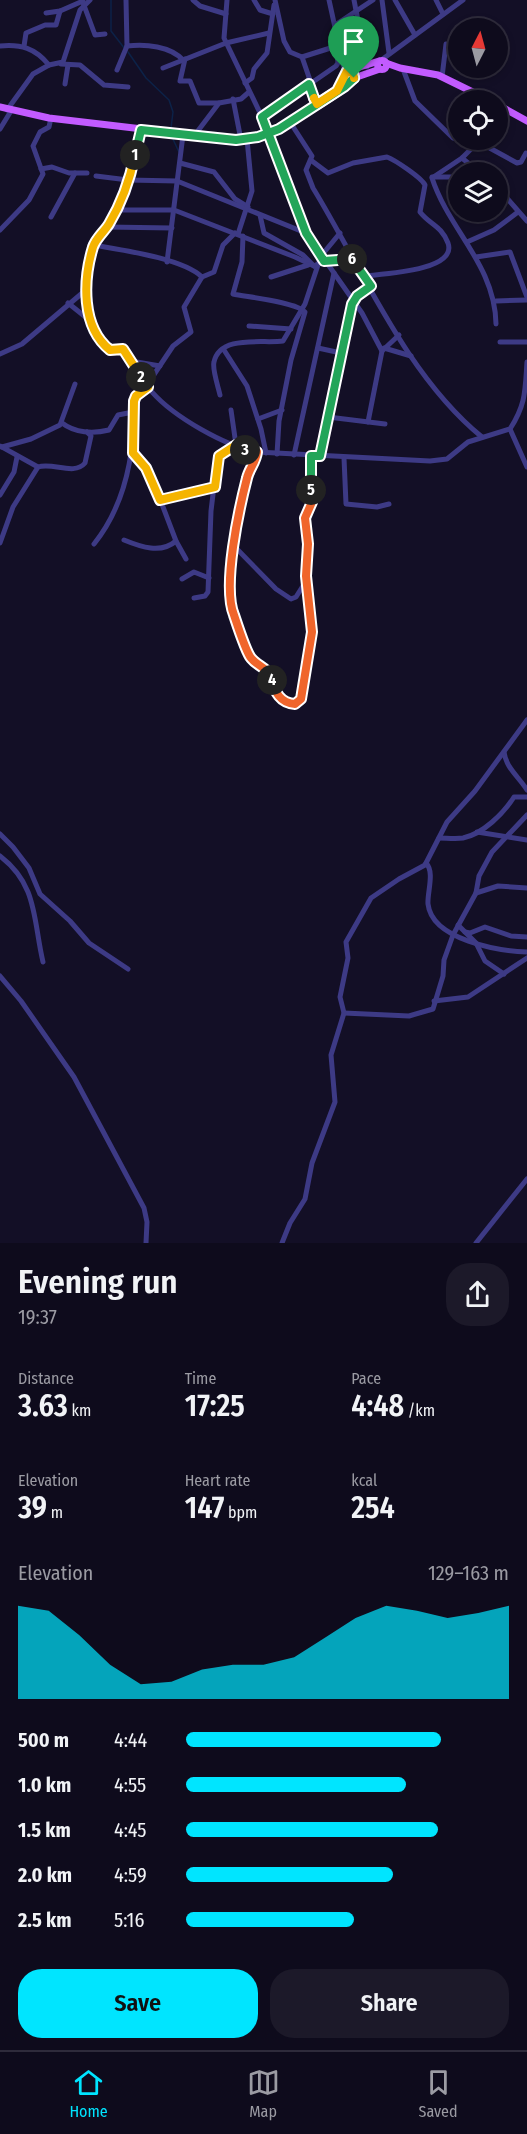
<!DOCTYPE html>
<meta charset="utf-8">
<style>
body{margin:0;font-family:"Fira Sans Condensed",sans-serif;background:#1c1929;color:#f1f3f6;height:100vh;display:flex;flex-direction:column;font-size:22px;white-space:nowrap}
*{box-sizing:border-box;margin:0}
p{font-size:20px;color:#9b9ba3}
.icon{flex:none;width:33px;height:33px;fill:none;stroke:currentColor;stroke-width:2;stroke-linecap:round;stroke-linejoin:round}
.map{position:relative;height:1243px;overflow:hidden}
.side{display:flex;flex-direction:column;background:#0e0b1c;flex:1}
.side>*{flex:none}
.needle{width:39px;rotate:6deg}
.buttons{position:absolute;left:448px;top:18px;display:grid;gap:12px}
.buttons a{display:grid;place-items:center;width:60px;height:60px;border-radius:50%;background:#0e0b1c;box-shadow:0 3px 9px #0003,0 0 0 2px #2e2b3b;font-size:30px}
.pin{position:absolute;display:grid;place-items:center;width:51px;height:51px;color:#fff;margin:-62px -26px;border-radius:50% 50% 50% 0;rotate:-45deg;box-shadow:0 0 6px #0007}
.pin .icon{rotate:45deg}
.km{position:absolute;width:30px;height:30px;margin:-15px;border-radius:50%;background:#222;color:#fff;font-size:16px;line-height:30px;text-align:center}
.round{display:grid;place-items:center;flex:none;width:63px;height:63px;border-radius:24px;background:#1c1929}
.summary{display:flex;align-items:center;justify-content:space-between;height:102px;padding:0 18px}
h1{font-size:33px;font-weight:600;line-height:45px}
.metrics{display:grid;grid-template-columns:repeat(3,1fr);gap:9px;height:102px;padding:6px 18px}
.metrics div{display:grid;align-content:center}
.metrics b{font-size:30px;font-weight:600}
.metrics small{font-size:16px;font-weight:400}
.metrics p{font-size:16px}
.chart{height:168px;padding:12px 18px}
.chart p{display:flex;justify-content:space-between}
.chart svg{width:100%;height:108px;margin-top:6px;fill:#00e5ff;opacity:.7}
.cta{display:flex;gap:12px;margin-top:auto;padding:12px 18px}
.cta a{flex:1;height:69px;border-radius:24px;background:#00e5ff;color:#111;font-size:24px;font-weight:600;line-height:69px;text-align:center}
.cta a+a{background:#1c1929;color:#f1f3f6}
ul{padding:0 18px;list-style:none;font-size:20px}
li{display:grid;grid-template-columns:96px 72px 1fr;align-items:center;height:45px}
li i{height:15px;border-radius:8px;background:#00e5ff}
.menu{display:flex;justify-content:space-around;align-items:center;height:84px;border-top:2px solid #2e2b3b;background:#0e0b1c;font-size:16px;color:#9b9ba3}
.menu a{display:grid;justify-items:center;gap:3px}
.menu .current{color:#00e5ff}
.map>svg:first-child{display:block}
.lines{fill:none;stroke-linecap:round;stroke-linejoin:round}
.stream{stroke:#0c2248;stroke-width:1.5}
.minor{stroke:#3d3a85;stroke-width:5}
.major{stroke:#c25bff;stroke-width:7}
.split-1-casing{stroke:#fff;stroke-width:12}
.split-2-casing{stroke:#fff;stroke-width:12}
.split-3-casing{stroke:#fff;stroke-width:12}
.split-4-casing{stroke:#fff;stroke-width:12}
.split-5-casing{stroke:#fff;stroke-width:12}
.split-6-casing{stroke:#fff;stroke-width:12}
.split-7-casing{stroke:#fff;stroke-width:12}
.split-8-casing{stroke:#fff;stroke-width:12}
.split-1{stroke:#22a559;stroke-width:8}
.split-2{stroke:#f5b400;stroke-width:8}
.split-3{stroke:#f5b400;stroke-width:8}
.split-4{stroke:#f0652b;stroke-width:8}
.split-5{stroke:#f0652b;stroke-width:8}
.split-6{stroke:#22a559;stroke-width:8}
.split-7{stroke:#22a559;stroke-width:8}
.split-8{stroke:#f5b400;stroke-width:8}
</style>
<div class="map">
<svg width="527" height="1243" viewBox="0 0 527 1243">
<rect width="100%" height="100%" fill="#130f26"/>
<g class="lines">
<g class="stream">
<path d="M111 0V31L125 49"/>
<path d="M128 52 146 78 169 100 173 112 171 128"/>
<path d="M171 135 179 152"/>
</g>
<g class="minor">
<path d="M82 0 95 35 105 34"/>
<path d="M126 0 127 46C146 44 170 46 183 60"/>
<path d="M193 0 200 6 226 14"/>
<path d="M227 0 224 38 262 117 306 233 362 313 382 351"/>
<path d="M254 0 260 10 273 14"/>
<path d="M275 0 284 41 290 52 302 57 340 45"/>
<path d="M329 0 345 73"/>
<path d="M354 0 367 67"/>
<path d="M382 0 389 53"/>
<path d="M395 0 415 35"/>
<path d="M436 0 443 14"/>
<path d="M46 13 60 11 83 1"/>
<path d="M335 25 373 0"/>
<path d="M0 46C21 44 35 48 49 65"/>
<path d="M24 46 26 33 45 25H56L60 11"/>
<path d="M302 57 311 83"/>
<path d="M185 59 180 81H190L199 103H219"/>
<path d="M380 61 463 0"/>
<path d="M61 64 80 65 104 85 128 87"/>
<path d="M163 68 226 43 269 33"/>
<path d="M403 69 415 101 453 138 459 139"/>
<path d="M117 70 127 46"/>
<path d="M442 77 446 44"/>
<path d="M245 83 252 78 254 69 267 53 274 5"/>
<path d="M65 84 68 65"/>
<path d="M309 84 317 104"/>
<path d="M233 99 241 140"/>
<path d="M7 110 33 74 49 65 63 62 80 10 90 0"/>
<path d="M262 117 336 66 338 63 336 46"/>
<path d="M290 122 312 156 306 170 313 188C363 270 406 375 482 437"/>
<path d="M0 129 11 111"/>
<path d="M194 136 219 103 241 99 249 92"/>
<path d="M475 140 517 163 521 162 526 153"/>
<path d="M477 143 462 158 432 178C449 230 495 265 496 324"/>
<path d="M462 158 479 172"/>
<path d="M312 161 328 173 353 163 387 157C395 160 422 178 425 185L420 212C430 225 441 225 448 243 458 271 381 274 365 276"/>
<path d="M180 163 214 172 235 199 248 207"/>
<path d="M41 169 52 167 69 173H87"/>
<path d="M96 176 128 180 177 181 306 233"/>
<path d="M432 177H459"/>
<path d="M498 188 527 221"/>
<path d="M116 210H174L295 257 314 266 324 261 354 259"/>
<path d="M260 215 264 233 303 255 314 266"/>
<path d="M51 217 75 173"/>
<path d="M107 227 172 228"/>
<path d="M0 230 29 200 43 174 33 146 40 132 49 127 51 118"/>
<path d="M238 234 252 191 247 139"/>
<path d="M243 236 242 262 233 294C247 297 297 302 305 312L291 360 279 421 277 454"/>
<path d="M467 242 494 230 518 212"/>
<path d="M93 245C121 250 182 258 202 277"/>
<path d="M476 257 510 252 527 297"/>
<path d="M167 262 183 135"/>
<path d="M202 277 214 272 223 245 235 233"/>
<path d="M271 277 308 265"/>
<path d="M496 301 527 300"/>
<path d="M68 303 88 319 101 342 110 350 123 349C132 364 141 379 152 392 174 417 225 446 257 452L430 461 447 459 468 442 510 429C526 404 525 391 527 362"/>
<path d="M88 319 87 289 93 245 116 210 131 173 142 130"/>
<path d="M249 326 291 329"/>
<path d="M500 342H527"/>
<path d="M318 348 341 353"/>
<path d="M384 348 411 356"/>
<path d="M224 350 247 386 261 429 266 453"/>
<path d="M0 354 22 344 87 289"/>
<path d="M131 361 160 366"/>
<path d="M147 385 173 346 191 332 184 307 202 277"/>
<path d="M220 395C218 386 212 369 214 362 220 334 264 344 283 341L305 304 321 256 340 233"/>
<path d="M231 410 236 445"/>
<path d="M328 417 385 424"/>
<path d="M258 419 282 410"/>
<path d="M368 422 382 351 399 335"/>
<path d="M62 423C75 433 93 434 109 430L118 415 133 412"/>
<path d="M510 429 527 467"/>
<path d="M0 446 38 467C53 462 74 476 85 463L91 436 87 432"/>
<path d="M2 447 31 439 60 425 75 384"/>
<path d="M132 449 152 478 176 541 186 559"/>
<path d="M257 452 247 476 238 521 231 559 230 599 250 657 269 671 276 694 285 702 295 704 301 698 312 632 306 576 308 544 305 518 312 502 311 456"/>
<path d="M294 455 334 273"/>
<path d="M320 456 352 305 357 296 371 286"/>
<path d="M344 458 346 504 377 507 389 504"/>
<path d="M0 495 14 472 17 457"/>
<path d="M160 499 215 487"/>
<path d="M124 540C141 547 161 554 176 541"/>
<path d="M0 543 13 507 38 467"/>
<path d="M94 544C126 504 135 451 134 401L136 396 148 387"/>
<path d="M234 546 276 589 291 599 296 597 306 581"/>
<path d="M182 579 194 572 209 578"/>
<path d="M194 598 205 596 208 592 211 511 217 461 222 453 236 445"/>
<path d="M504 752C506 768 519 777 527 790"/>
<path d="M477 832 527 840"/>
<path d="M0 834 13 847 29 868 40 894 70 921 89 943 128 969"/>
<path d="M439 838C446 838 456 839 463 838 483 834 504 813 514 797H527"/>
<path d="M0 856C38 885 33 920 43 962"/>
<path d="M426 863C435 872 427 893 428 904 432 940 499 951 527 952"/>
<path d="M476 893 498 886 527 888"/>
<path d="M458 925 476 943 485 961 504 974"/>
<path d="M465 932 470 933 485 927 511 936 527 937"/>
<path d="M0 976 21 1001 74 1077 144 1208 147 1222 146 1243"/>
<path d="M434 1001 468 997 527 958"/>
<path d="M344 1013 409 1016 433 1009 443 976 444 960 453 935 476 893 479 876 492 852 527 815"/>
<path d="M282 1243 290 1223 305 1199 312 1163 335 1102 331 1055 344 1013 340 997 348 958 346 942 371 898 399 879 425 865 447 822 475 791 527 720"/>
<path d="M476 1243 527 1179"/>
</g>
<g class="major">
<circle cx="382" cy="65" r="4.5"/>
<path d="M386 63 400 68 438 75 489 100"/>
<path d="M352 72 354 79 347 81 344 76 347 71 379 61"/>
<path d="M354 78 380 69"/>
<path d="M498 105 527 121"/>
<path d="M0 107 49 118 236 140 258 137 279 129 350 82"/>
</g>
</g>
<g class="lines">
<g class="split-1-casing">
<path id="split-1" d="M135 155 141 130 236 140 258 137 279 129 344 87 354 78"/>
</g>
<g class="split-2-casing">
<path id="split-2" d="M135 155C130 179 121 204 109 224 104 232 96 238 93 247 83 280 81 327 110 350L123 349 141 377"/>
</g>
<g class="split-3-casing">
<path id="split-3" d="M141 377 148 387 136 396 134 401 133 453 146 468 160 500 215 487 219 456 236 445 245 450"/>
</g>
<g class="split-4-casing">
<path id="split-4" d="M245 450 257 452C256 462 249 469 247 478 239 509 222 586 234 615 237 624 246 652 251 658 258 667 268 667 272 680"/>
</g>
<g class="split-5-casing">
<path id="split-5" d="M272 680C275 692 280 703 295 704L301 699 312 632 306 576 308 544 305 518 312 502 311 490"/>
</g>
<g class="split-6-casing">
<path id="split-6" d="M311 490V456H320L352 304 357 296 371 286 352 259"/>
</g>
<g class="split-7-casing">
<path id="split-7" d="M314 98 309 84 262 117 306 233 324 261 352 259"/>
</g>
<g class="split-8-casing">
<path id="split-8" d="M314 98 317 104 337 91 347 71 353 73 354 78"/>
</g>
<use href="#split-1" class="split-1"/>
<use href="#split-2" class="split-2"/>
<use href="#split-3" class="split-3"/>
<use href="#split-4" class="split-4"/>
<use href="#split-5" class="split-5"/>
<use href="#split-6" class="split-6"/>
<use href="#split-7" class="split-7"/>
<use href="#split-8" class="split-8"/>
</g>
</svg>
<div class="buttons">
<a><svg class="needle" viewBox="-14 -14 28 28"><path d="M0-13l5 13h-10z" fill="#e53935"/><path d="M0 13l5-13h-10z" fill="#9b9ba3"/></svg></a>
<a><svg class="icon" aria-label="locate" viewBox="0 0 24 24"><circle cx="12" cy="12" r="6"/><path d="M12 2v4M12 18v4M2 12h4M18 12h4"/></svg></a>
<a><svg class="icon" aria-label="layers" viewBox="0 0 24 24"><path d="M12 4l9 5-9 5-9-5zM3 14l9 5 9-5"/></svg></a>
</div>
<div class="pin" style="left:354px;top:78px;background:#1e9e55"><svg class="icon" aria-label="arrive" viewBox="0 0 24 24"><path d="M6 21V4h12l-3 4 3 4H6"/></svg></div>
<b class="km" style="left:135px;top:155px">1</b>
<b class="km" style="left:141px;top:377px">2</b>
<b class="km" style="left:245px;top:450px">3</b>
<b class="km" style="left:272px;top:680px">4</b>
<b class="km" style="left:311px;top:490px">5</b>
<b class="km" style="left:352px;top:259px">6</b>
</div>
<section class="side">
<div class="summary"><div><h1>Evening run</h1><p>19:37</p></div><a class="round"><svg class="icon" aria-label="share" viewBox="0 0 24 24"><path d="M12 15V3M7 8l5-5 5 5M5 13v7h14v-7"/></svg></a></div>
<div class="metrics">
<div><p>Distance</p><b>3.63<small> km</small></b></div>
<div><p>Time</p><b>17:25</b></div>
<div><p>Pace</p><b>4:48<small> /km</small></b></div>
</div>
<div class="metrics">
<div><p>Elevation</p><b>39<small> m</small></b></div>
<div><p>Heart rate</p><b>147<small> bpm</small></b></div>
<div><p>kcal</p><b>254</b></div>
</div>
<div class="chart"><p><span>Elevation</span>129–163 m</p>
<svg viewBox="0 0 160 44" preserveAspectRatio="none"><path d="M0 44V6L10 8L20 18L30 30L40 38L50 37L60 32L70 30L80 30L90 27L100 19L110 11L120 6L130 8L140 11L150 9L160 6V44z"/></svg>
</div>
<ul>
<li><b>500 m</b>4:44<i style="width:79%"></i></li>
<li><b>1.0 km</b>4:55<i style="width:68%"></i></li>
<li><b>1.5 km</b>4:45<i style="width:78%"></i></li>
<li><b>2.0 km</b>4:59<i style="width:64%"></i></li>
<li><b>2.5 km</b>5:16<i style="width:52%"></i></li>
</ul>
<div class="cta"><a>Save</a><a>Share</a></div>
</section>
<nav class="menu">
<a class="current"><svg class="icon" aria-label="home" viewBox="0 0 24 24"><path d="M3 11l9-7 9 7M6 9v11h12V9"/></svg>Home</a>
<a><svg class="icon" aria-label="map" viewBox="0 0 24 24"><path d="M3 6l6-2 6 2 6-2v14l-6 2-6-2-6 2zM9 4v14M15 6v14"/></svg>Map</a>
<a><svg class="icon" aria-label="saved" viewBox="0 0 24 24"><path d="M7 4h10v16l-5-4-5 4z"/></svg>Saved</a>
</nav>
